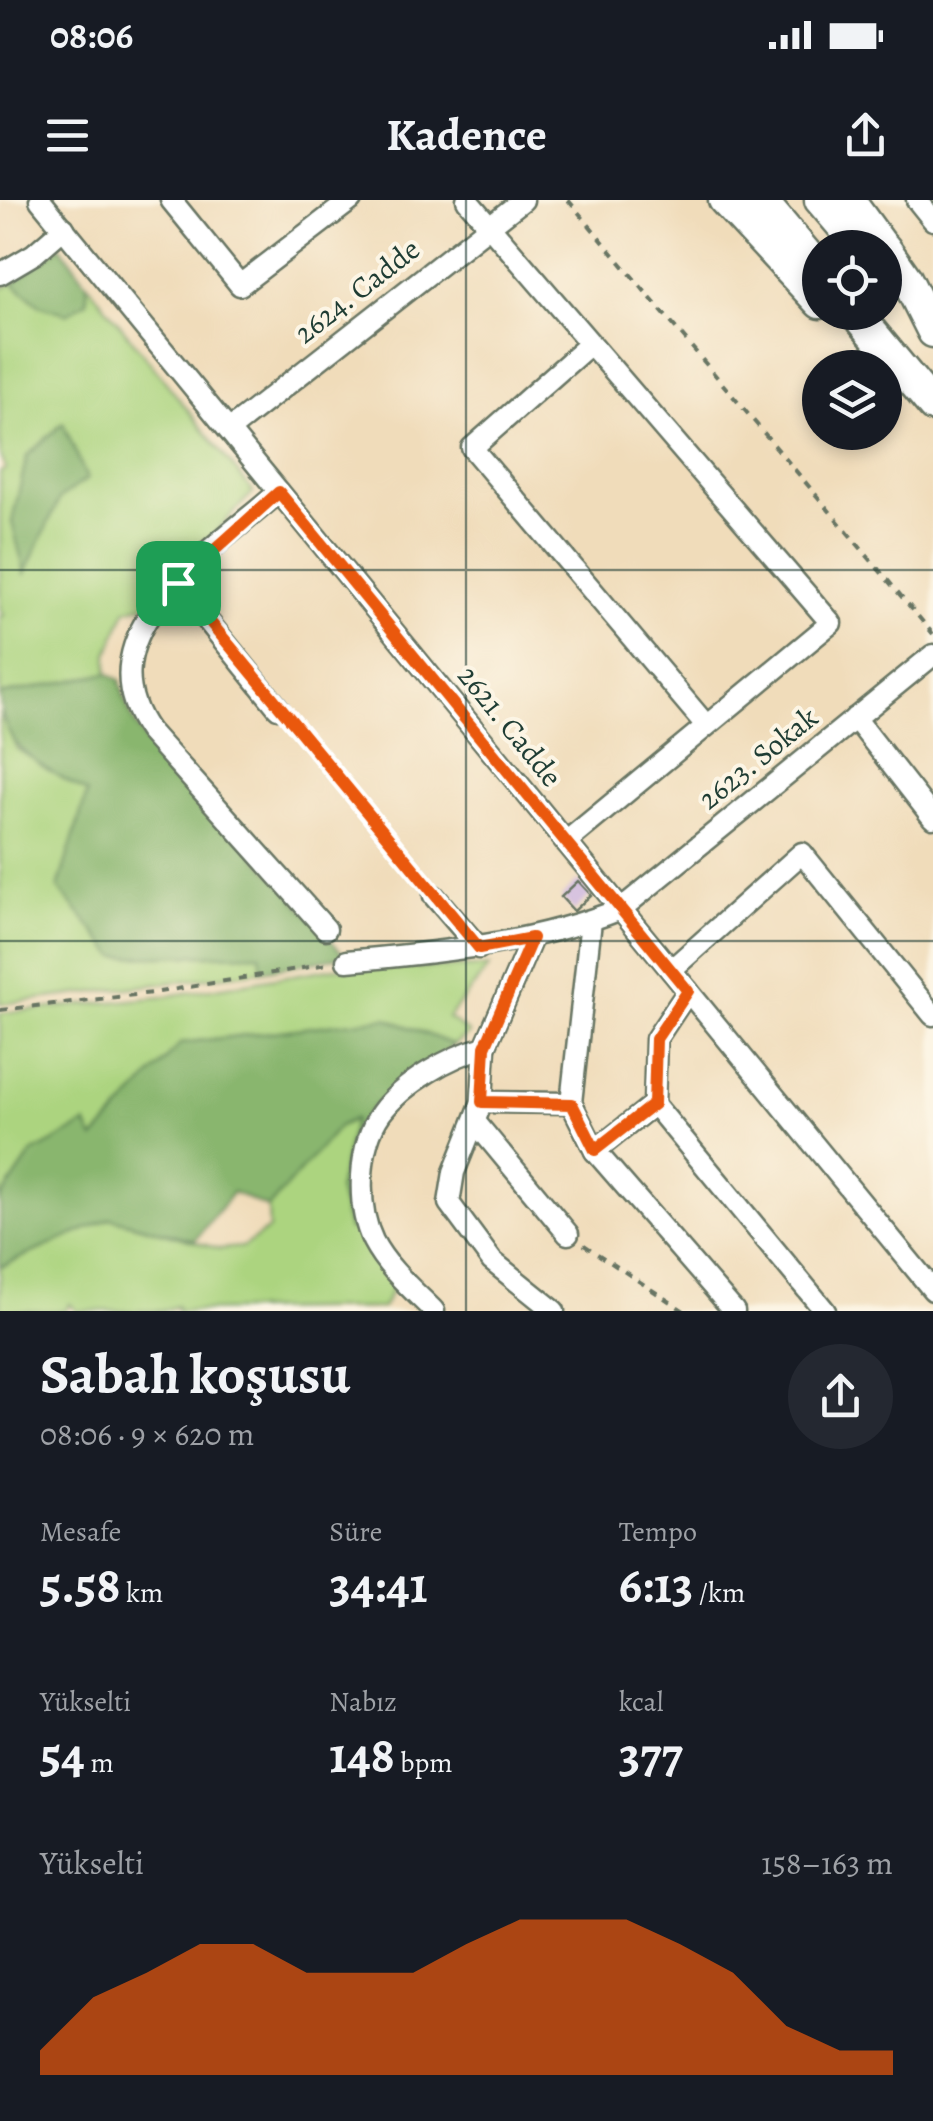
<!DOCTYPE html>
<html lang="tr">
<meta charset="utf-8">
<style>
body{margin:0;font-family:Alegreya,serif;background:#242831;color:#f1f3f6;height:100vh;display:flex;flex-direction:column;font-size:38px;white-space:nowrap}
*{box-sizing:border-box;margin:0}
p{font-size:32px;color:#9ea1a6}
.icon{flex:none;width:55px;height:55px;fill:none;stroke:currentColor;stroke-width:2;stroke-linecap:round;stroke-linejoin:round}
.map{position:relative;height:1111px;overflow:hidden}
.side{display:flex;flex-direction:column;background:#171b24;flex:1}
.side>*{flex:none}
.tools{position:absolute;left:802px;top:30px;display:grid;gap:20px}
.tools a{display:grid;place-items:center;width:100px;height:100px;border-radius:50%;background:#171b24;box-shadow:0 5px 15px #0003;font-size:50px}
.pin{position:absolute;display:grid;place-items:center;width:85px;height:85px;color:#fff;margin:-42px;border-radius:20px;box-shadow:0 5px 15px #0006}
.round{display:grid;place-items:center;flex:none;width:105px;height:105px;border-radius:52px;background:#242831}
.overview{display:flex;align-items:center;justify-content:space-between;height:170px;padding:0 40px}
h1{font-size:55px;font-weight:600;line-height:75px}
.figures{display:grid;grid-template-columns:repeat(3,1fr);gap:15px;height:170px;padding:10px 40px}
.figures div{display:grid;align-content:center}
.figures b{font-size:50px;font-weight:600}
.figures small{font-size:28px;font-weight:400}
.figures p{font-size:28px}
.chart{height:280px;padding:20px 40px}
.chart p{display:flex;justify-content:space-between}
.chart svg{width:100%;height:180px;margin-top:10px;fill:#ea580c;opacity:.7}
.status{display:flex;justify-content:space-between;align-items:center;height:70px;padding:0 50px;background:#171b24;direction:ltr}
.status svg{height:28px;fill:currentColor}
header{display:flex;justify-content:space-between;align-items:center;height:130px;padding:0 40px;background:#171b24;font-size:45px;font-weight:600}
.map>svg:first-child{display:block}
.green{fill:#acd47f;stroke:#66885a;stroke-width:2.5;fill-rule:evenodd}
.forest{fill:#89b66e;stroke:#547a51;stroke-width:2.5}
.building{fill:#c7addd}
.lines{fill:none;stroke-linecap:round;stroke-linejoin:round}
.minor-casing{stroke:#687563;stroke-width:25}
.highway-casing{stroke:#687563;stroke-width:35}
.path{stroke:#687563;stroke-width:4;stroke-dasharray:8 8;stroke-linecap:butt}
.minor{stroke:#fff;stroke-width:20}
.highway{stroke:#fff;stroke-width:30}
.route-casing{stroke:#fff;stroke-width:20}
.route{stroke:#ea580c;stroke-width:12}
.grid{fill:none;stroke:#1f3d34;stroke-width:2.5;stroke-opacity:0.55}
.labels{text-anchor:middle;stroke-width:8;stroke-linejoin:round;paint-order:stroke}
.street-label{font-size:30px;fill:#1f3d34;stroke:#fcf5e5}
</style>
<div class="status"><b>08:06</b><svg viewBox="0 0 49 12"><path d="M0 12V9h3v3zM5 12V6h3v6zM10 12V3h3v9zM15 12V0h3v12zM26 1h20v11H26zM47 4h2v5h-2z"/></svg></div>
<header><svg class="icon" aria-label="menu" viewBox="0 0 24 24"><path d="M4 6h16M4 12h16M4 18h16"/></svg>Kadence<svg class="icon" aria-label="share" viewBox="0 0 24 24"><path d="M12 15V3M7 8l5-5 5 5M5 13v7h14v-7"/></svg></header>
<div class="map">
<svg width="933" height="1111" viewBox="0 0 933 1111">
<rect width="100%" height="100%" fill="#fcf5e5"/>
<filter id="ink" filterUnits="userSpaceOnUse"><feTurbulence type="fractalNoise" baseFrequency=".01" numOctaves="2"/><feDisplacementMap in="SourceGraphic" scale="20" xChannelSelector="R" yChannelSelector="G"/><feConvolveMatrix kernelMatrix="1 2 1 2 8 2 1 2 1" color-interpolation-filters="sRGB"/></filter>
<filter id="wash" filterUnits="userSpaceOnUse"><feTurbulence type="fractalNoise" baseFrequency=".0048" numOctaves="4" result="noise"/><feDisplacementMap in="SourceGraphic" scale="40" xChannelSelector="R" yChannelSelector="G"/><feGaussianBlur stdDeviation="2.25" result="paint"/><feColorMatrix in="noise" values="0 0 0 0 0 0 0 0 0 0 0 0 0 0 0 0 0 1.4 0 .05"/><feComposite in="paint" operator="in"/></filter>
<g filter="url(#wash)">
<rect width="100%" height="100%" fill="#f0dcba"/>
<g class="green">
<path d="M13 83 41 106 87 101V83L253 292 148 404 126 410 108 454V473L0 495V416L4 415 0 410V272L6 269 0 256V89ZM63 223 87 279 12 322 27 257Z"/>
<path d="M0 512 17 549 87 593 58 688 261 754 262 771 0 804Z"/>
<path d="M489 767 448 818 469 833 454 845 386 818 181 843 93 940 87 925 32 953 0 1000V813L162 797 335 768Z"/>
<path d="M355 919 348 1029 355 1028 395 1084 382 1108 177 1111V1106L162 1111H77L70 1104 65 1111H0V1067L111 1018 220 1049 242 1047 269 1029 268 1008 339 926Z"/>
</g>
<g class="forest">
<path d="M60 46 87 83V101L67 114 41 106 13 83Z"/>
<path d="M63 223 87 279 60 298 25 373 12 322 27 256Z"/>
<path d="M108 473 120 480C133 551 194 593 242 642 277 679 311 718 345 756L262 771 260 754 116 757 58 688 87 593C46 567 0 551 0 495Z"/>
<path d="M386 818 454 845C428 865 395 883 373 907 347 934 350 994 355 1028L348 1029 338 989 354 919 339 926 268 1008 233 992 195 1040 111 1018 0 1067V1000L32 953 86 924 94 939 181 843Z"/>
</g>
<g id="blocks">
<path class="building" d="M578 681 591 695 574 711 561 697Z"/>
</g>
</g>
<g filter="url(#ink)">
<use href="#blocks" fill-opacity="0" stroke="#687563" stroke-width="2.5"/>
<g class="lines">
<g class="minor-casing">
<g id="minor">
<path d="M40 0 933 1090"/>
<path d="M171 0 240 85 351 0"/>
<path d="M467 0 831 423 566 642"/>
<path d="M917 0 933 20"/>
<path d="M0 74 34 54 64 28"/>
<path d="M590 144 472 248 705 524"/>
<path d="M229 230 523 0"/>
<path d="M279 292C215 349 79 432 149 531L326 729"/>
<path d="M177 383 278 508"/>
<path d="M855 518 933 618"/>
<path d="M434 696 479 748"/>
<path d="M591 721 571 903 595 951 734 1111"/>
<path d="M347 761C442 752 532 744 621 709L933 455"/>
<path d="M671 770 802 653 933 815"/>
<path d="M485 847 482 902 454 972 449 1003 492 1061 554 1111"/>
<path d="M482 902 571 903"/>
<path d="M654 904 656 839 688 791"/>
<path d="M476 923 568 1034"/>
<path d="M595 951 654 904 825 1111"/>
<path d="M434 1111C413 1090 387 1068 373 1041 356 1006 358 945 381 913 403 883 450 856 485 847L532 738"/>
</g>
</g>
<g class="highway-casing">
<g id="highway">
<path d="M724 0 820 103"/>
<path d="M761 0 820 70"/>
<path d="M820 0 861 48"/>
<path d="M849 0 884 48"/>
<path d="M885 48 906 78 933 132"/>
<path d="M855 112 933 206"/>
</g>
</g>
<g class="path">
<path d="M568 0 933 434"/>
<path d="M291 523 422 681"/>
<path d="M0 810 153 793 327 764"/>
<path d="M584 1045 684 1111"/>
</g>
<use href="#minor" class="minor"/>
<use href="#highway" class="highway"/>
</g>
</g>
<g class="lines" filter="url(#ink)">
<g class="route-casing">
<path id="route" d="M279 292 688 791 656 839 654 904 595 950 572 904 482 902 485 847 532 738 479 748 178 383Z"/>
</g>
<use href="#route" class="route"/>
</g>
<path class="grid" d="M466 0V1111M0 370H933M0 741H933"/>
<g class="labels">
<g class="street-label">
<text transform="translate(357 91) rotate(-38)" y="10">2624. Cadde</text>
<text transform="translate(510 526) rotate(51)" y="10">2621. Cadde</text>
<text transform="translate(758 558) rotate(-39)" y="10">2623. Sokak</text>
</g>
</g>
</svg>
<div class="tools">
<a><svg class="icon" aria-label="locate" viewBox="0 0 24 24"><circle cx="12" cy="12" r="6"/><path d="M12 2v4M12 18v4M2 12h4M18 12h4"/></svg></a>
<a><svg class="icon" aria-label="layers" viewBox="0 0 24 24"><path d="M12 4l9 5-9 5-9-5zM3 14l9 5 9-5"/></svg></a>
</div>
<div class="pin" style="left:178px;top:383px;background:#1e9e55"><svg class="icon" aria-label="arrive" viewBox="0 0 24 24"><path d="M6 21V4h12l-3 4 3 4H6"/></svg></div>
</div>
<section class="side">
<div class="overview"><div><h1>Sabah koşusu</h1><p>08:06 · 9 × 620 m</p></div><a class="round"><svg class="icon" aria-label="share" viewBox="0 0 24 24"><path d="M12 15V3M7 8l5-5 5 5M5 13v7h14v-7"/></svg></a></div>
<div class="figures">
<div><p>Mesafe</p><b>5.58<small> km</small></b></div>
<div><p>Süre</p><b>34:41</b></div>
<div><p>Tempo</p><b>6:13<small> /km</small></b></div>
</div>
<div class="figures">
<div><p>Yükselti</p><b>54<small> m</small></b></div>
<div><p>Nabız</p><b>148<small> bpm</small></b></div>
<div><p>kcal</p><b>377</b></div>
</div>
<div class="chart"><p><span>Yükselti</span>158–163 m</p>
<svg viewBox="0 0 160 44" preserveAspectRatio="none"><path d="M0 44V38L10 25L20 19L30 12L40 12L50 19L60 19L70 19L80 12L90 6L100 6L110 6L120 12L130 19L140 32L150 38L160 38V44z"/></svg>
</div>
</section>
